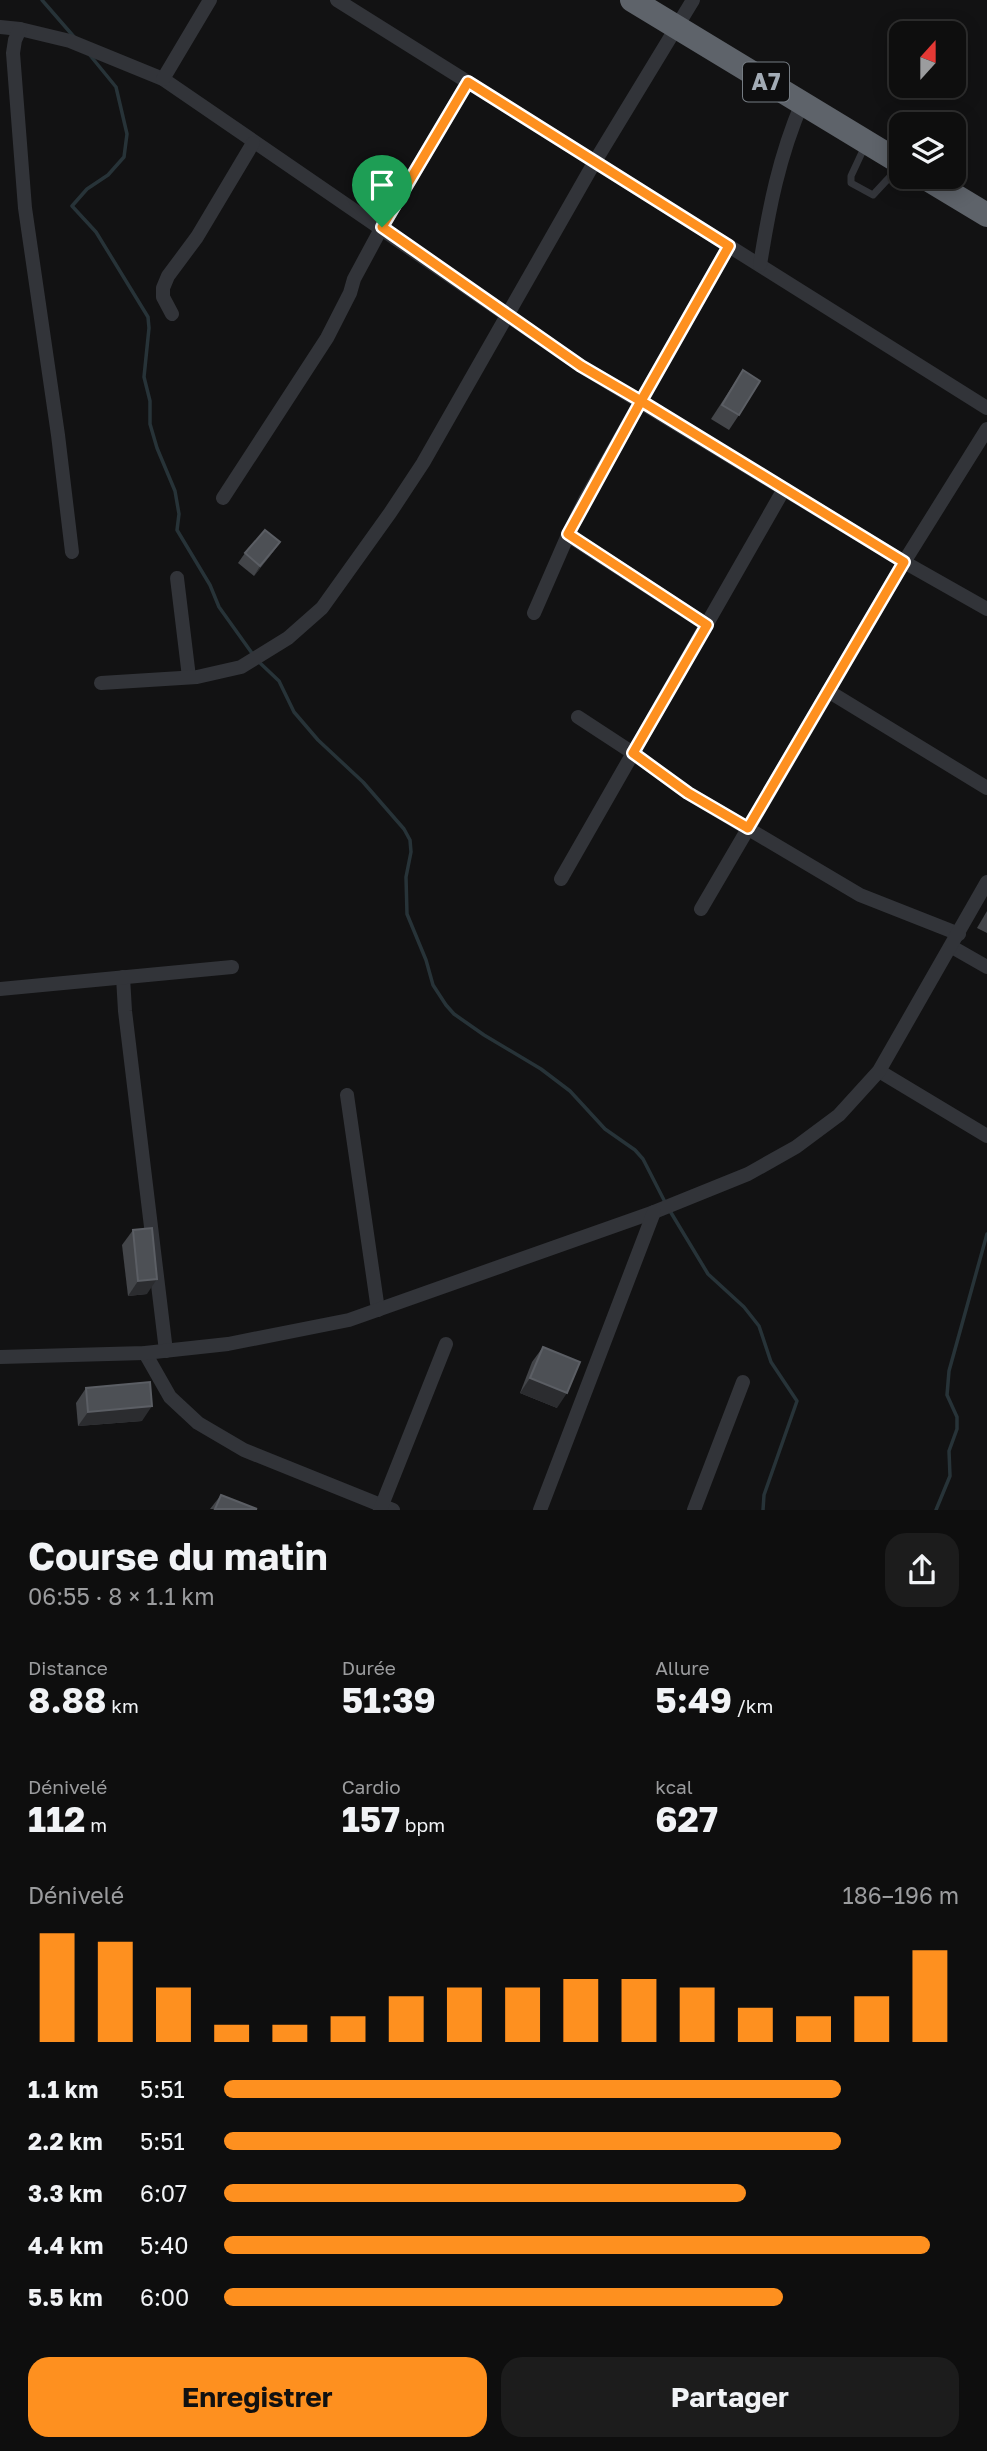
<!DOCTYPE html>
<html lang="fr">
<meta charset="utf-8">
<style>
body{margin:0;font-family:"Golos Text",sans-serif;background:#1c1c1c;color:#f1f3f6;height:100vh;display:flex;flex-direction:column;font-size:26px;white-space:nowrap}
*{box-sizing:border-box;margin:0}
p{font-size:23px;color:#9b9c9e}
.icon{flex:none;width:38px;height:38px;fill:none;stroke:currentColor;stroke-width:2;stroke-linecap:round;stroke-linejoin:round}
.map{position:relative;height:1510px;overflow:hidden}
.panel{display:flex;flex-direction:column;background:#0e0e0e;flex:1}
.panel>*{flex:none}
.needle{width:46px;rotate:21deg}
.controls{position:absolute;left:889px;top:21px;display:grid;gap:14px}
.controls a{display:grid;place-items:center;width:77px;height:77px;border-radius:14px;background:#0e0e0e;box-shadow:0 4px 18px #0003,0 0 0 2px #2e2e2e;font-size:35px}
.pin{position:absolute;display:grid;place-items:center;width:60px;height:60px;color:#fff;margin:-72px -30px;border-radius:50% 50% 50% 0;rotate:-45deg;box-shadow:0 0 7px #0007}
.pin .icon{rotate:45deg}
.round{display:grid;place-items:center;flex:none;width:74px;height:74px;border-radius:21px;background:#1c1c1c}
.summary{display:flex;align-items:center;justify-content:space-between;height:119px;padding:0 28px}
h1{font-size:38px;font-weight:700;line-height:52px}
.figures{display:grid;grid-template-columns:repeat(3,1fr);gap:10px;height:119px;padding:7px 28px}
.figures div{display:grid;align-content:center}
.figures b{font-size:35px;font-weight:700}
.figures small{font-size:19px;font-weight:400}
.figures p{font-size:19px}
.chart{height:196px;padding:14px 28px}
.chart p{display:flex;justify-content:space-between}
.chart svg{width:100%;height:126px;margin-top:7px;stroke:#fe901f;stroke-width:6}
.button{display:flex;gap:14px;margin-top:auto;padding:14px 28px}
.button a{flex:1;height:80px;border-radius:21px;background:#fe901f;color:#111;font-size:28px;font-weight:700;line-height:80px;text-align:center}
.button a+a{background:#1c1c1c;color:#f1f3f6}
ul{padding:0 28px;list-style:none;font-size:23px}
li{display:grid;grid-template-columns:112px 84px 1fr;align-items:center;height:52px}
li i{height:18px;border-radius:9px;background:#fe901f}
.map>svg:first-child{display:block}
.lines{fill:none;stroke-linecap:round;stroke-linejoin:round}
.stream{stroke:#273338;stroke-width:3.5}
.lane{stroke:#323439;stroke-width:7}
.street{stroke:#323439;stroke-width:14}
.highway{stroke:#5e636a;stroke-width:24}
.wall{fill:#434549}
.shaded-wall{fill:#2b2c2f}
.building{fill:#4d5055;stroke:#5b5e64;stroke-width:2}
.route-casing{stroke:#fff;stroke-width:14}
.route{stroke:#fe901f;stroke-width:9}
.labels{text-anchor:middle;stroke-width:5;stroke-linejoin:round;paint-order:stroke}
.shield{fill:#0d0d0e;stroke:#757c83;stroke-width:2}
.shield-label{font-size:23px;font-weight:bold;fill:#a2abb5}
</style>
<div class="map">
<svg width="987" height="1510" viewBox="0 0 987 1510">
<rect width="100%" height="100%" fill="#121213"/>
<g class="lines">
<g class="stream">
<path d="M42 0 75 38"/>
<path d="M89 54 116 87 127 134 124 157 108 175 87 189 72 206 96 232 148 317 149 328 144 377 150 401V424L157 448 175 491 179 514 177 530 210 585 219 607 254 656"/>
<path d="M259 662 279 681 294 712 318 740 363 782 404 829 410 840 411 852 406 877 407 914 426 960 433 985 446 1005 454 1014 484 1035 541 1069 570 1091 605 1129 635 1150 643 1159 666 1204"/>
<path d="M670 1211 708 1274 744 1307 759 1326 771 1362 797 1401 764 1495 763 1510"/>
<path d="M936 1510 950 1476 949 1451 957 1429V1417L947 1395 949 1371 987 1234"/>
</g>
<path class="lane" d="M865 146 851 176V183L873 195 899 167"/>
<g class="street">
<path d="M337 0 987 408"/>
<path d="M0 27 20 29 70 41 163 79 581 366 904 562 987 609"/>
<path d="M20 29 15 40 13 53 25 208 58 435 72 552"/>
<path d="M163 79 210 0"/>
<path d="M760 265C769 208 779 157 802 103"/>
<path d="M172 314 163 297V288L168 276 197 237 253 143"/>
<path d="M223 498 327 338 350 293 354 279 382 227 468 82"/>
<path d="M568 535 707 625"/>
<path d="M177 578 189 677"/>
<path d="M534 613 568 535 585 500 729 246"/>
<path d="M101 683 197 677 241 667 288 638 322 608 390 513 423 463 594 163 693 0"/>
<path d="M828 691 987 788"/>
<path d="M578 717 633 753 688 793 860 895 959 934"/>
<path d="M561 879 784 489"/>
<path d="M701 909 904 562 987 429"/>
<path d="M952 947 987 967"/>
<path d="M123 977 125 1011 166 1351"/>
<path d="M0 989 232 967"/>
<path d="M879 1071 987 1136"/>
<path d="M347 1095 378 1310"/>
<path d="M145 1353 170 1397 198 1423 244 1450 393 1510"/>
<path d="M0 1357 145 1353 228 1344 349 1320 654 1212 748 1174 796 1147 839 1115 879 1071 987 882"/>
<path d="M380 1510 446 1344"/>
<path d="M540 1510 654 1212"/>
<path d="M694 1510 743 1382"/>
</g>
<g class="highway">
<path d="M632 0 901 163"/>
<path d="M924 177 987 215"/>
</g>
</g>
<g class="wall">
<path d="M743 370 739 415 729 430 711 419Z"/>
<path d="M280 543 254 576 238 563 245 553Z"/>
<path d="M987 911V933L977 928Z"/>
<path d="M133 1230 147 1294 128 1296 122 1245Z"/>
<path d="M543 1347 557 1408 520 1393 532 1362Z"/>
<path d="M86 1388 142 1421 78 1426 76 1403Z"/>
<path d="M221 1495 257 1509H210Z"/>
</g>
<g class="shaded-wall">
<path d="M280 542 273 552 254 576 260 566Z"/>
<path d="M157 1279 147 1294 128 1296 138 1281Z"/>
<path d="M530 1378 567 1393 557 1408 520 1393Z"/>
<path d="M152 1406 142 1421 78 1426 88 1412Z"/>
</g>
<g class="building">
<path d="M743 370 760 381 739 415 722 405Z"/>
<path d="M265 530 280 542 260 566 245 553Z"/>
<path d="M152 1228 157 1279 138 1281 133 1230Z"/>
<path d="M543 1347 580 1362 567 1393 530 1378Z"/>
<path d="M150 1382 152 1406 88 1412 86 1388Z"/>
<path d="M221 1495 257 1509H215Z"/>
</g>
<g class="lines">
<g class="route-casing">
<path id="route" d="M382 227 581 366 641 401 568 534 707 625 633 753 688 793 748 828 904 562 641 401 729 246 468 82 382 227"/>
</g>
<use href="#route" class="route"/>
</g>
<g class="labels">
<rect class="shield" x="743" y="62.5" width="46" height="39" rx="5"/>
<g class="shield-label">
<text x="766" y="90">A7</text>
</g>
</g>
</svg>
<div class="controls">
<a><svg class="needle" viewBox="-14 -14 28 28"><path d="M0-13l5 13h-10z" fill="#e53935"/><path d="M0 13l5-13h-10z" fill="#9b9c9e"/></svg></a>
<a><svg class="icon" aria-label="layers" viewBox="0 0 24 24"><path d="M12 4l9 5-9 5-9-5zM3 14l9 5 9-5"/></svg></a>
</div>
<div class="pin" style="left:382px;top:227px;background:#1e9e55"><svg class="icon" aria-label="arrive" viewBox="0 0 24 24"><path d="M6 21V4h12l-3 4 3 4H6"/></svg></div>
</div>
<section class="panel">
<div class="summary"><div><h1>Course du matin</h1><p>06:55 · 8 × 1.1 km</p></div><a class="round"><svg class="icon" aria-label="share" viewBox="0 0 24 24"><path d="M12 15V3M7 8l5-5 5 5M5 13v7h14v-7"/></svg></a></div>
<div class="figures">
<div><p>Distance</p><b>8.88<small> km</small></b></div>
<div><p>Durée</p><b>51:39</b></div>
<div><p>Allure</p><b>5:49<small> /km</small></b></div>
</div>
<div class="figures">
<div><p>Dénivelé</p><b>112<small> m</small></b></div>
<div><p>Cardio</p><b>157<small> bpm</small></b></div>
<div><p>kcal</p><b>627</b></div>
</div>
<div class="chart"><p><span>Dénivelé</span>186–196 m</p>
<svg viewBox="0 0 160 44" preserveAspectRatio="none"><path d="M5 44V6M15 44V9M25 44V25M35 44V38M45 44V38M55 44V35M65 44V28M75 44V25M85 44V25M95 44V22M105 44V22M115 44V25M125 44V32M135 44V35M145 44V28M155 44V12"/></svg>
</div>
<ul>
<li><b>1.1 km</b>5:51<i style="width:84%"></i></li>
<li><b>2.2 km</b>5:51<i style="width:84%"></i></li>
<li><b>3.3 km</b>6:07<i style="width:71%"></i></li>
<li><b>4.4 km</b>5:40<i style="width:96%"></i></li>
<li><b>5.5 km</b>6:00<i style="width:76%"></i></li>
</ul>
<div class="button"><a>Enregistrer</a><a>Partager</a></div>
</section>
